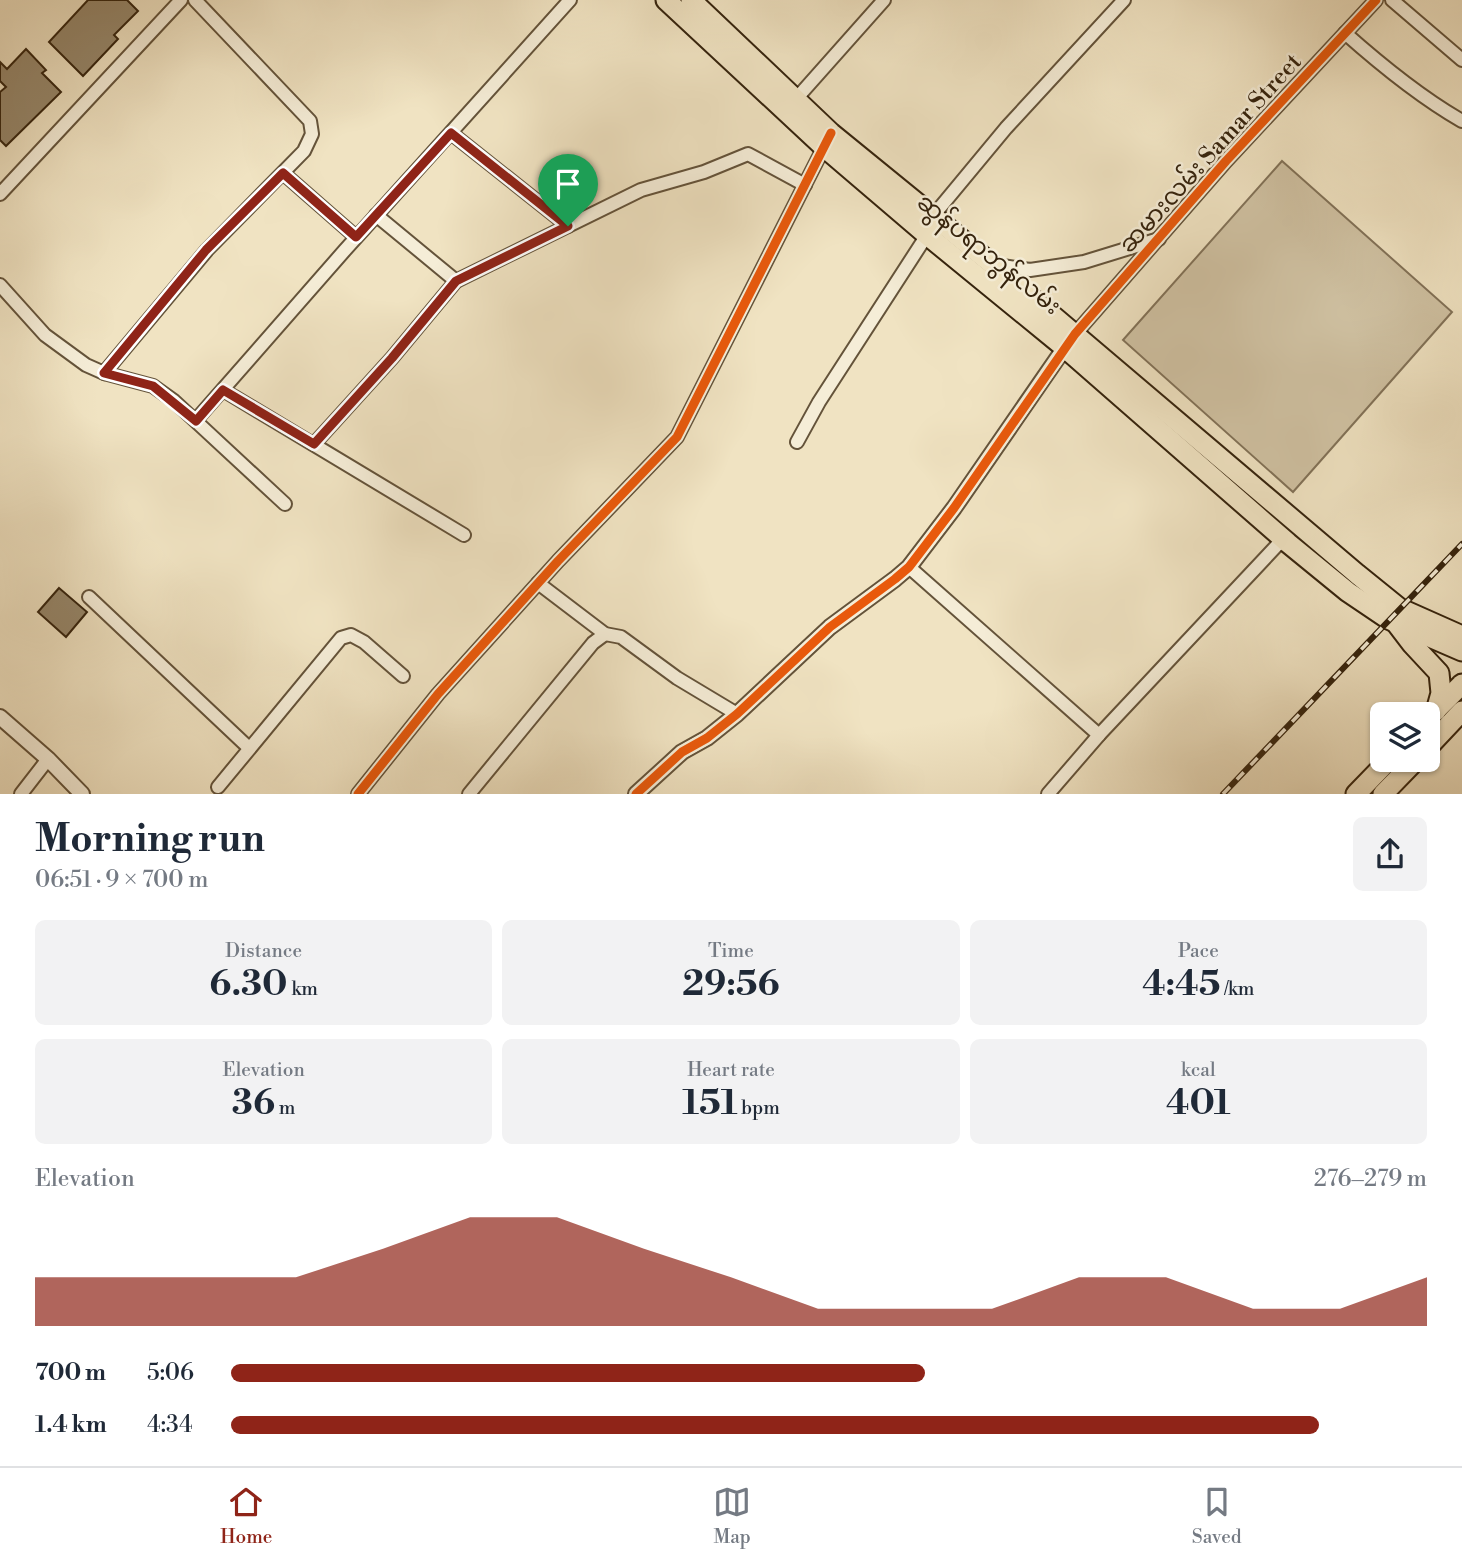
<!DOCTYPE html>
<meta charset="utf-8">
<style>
body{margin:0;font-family:"Libre Bodoni","Noto Sans Myanmar",serif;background:#f2f2f3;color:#1f2937;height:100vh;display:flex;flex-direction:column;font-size:26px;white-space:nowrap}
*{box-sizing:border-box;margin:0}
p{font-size:23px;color:#747a83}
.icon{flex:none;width:38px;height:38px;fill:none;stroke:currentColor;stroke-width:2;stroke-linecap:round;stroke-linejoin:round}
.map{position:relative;height:794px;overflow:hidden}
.drawer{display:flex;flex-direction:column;background:#fff;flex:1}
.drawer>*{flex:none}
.fabs{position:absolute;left:1370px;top:702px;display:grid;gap:14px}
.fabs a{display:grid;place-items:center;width:70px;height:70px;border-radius:10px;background:#fff;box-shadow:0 2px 5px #0004;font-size:35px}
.pin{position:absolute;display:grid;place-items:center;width:60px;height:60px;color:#fff;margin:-72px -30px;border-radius:50% 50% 50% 0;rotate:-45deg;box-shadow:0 0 7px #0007}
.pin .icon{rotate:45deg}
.round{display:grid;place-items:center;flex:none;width:74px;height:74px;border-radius:10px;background:#f2f2f3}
.headline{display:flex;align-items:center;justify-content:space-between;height:119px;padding:0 35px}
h1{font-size:38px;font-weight:800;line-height:52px}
.stats{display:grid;grid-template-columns:repeat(3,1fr);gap:10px;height:119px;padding:7px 35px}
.stats div{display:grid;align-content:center;border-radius:10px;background:#f2f2f3;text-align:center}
.stats b{font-size:35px;font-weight:800}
.stats small{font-size:19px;font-weight:400}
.stats p{font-size:19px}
.chart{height:196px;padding:14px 35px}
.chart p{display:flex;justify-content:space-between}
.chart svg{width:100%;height:126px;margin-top:7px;fill:#8f2418;opacity:.7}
ul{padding:0 35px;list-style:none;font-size:23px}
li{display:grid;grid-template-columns:112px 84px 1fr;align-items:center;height:52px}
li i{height:18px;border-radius:9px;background:#8f2418}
.tab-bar{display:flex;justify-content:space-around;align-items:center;height:98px;border-top:2px solid #e0e1e3;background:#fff;font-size:19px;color:#747a83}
.tab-bar a{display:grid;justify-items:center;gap:4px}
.tab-bar .active{color:#8f2418}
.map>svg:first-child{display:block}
.green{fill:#d0c2a3;stroke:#827258;stroke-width:2}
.building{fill:#96876b;stroke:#35230d;stroke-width:2}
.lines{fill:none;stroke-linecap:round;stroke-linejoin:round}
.minor-casing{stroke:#64533a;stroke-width:16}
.tertiary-casing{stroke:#64533a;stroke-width:18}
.trunk-casing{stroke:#35230d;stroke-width:23}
.minor{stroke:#f5edd7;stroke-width:12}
.tertiary{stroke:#f5edd7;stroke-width:14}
.trunk{stroke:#f0e3c2;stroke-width:19}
.rail-casing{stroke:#35230d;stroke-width:6}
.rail{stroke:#f5edd7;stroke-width:3.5;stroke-dasharray:10;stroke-linecap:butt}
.cycleway-casing{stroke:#f5edd7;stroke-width:13}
.cycleway{stroke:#e8590c;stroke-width:9}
.route-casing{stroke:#fff;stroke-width:14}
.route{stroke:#8f2418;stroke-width:9}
.labels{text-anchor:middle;stroke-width:5;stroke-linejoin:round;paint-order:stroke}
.street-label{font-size:24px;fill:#35230d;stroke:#f5edd7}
</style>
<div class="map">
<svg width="1462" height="794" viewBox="0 0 1462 794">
<rect width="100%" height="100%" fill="#f0e3c2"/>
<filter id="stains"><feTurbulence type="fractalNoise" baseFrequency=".00286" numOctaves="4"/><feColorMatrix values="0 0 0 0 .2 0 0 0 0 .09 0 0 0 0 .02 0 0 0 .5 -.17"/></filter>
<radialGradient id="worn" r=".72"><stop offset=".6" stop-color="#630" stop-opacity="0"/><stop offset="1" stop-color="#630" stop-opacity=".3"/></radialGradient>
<path class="green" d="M1282 161 1452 312 1293 492 1123 340Z"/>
<g class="building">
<path d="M88 0H127L138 11 114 35 118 39 83 76 49 42Z"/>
<path d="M26 49 46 70 42 73 61 92 6 146 0 140V92L6 87 0 81V62L7 69Z"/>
<path d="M59 588 87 612 66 637 38 612Z"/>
</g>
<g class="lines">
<g class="minor-casing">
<g id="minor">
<path d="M1392 0 1462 60"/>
<path d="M1345 33C1381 65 1420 97 1462 121"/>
<path d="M796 99 884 0"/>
<path d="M451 133 568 226"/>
<path d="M283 173 356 237"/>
<path d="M0 194 181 0"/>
<path d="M376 215 456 281 641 190 704 172 748 154 805 185"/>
<path d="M996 265 1030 270 1084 262 1159 239"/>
<path d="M0 285 45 335 86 365 104 373 207 250 304 151 312 134 310 121 195 0"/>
<path d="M1075 334 1226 161 1376 0"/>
<path d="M104 373 153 386 174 401 285 504"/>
<path d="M223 390 464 535"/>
<path d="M196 420 345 250 570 0"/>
<path d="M797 442 819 402 927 235 933 216 1006 128 1124 0"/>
<path d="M314 444 392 358 456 281"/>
<path d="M909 567 1099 735"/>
<path d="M538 583 605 634 621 637 677 678 737 714"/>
<path d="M89 597 249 748"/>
<path d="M218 787 341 638 351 635 364 642 403 676"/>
<path d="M21 794 48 759"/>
<path d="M358 794 438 694 558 561 677 437 826 143"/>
<path d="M469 794 593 643 605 634"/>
<path d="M1048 794 1099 735 1283 539"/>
</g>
</g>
<g class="tertiary-casing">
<g id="tertiary">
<path d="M0 717 48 759 82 794"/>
<path d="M636 794 682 752 707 738 737 714 830 627 895 579 909 567 954 508 1070 340"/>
</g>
</g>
<g class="trunk-casing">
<g id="trunk">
<path d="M666 0 824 147 927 235 1064 347 1288 543 1348 592 1388 619 1462 651"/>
<path d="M691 0 831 133 993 265 1357 574 1399 608 1462 636"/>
<path d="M1396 623 1412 644 1439 673 1441 693 1436 711"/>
<path d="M1438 708 1462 684"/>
<path d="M1428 747 1462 711"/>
<path d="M1356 794 1389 760"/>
<path d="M1383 794 1416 760"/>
</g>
</g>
<use href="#minor" class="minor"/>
<use href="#tertiary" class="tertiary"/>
<use href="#trunk" class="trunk"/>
<g class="rail-casing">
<path id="rail" d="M1223 794 1462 544"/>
</g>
<use href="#rail" class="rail"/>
<g class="cycleway-casing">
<g id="cycleway">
<path d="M358 794 438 694 558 561 677 437 831 133"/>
<path d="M636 794 682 752 707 738 737 714 830 627 895 579 909 567 954 508 1075 334 1226 161 1376 0"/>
</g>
</g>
<use href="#cycleway" class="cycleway"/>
</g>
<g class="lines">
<g class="route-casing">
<path id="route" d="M451 133 568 226 456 281 392 358 314 444 223 390 196 421 153 386 104 373 206 250 283 173 356 237Z"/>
</g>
<use href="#route" class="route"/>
</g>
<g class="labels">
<g class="street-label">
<text transform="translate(1210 153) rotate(-48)" y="8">ဆမားလမ်း Samar Street</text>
<text transform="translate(989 254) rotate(39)" y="8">ဆွန်ပရာဘွန်လမ်း</text>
</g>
</g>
<rect width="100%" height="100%" filter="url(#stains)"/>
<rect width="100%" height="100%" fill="url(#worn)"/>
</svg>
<div class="fabs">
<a><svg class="icon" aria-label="layers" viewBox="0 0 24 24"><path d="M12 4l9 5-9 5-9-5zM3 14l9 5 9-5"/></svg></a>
</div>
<div class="pin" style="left:568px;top:226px;background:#1e9e55"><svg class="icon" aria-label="arrive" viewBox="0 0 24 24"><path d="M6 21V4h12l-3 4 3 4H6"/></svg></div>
</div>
<section class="drawer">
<div class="headline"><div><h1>Morning run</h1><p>06:51 · 9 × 700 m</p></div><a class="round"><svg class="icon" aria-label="share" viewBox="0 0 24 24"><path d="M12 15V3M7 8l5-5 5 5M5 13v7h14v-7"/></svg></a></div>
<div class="stats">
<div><p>Distance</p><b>6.30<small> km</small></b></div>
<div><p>Time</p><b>29:56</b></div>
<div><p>Pace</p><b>4:45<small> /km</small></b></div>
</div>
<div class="stats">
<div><p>Elevation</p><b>36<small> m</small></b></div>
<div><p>Heart rate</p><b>151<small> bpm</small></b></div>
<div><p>kcal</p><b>401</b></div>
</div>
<div class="chart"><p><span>Elevation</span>276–279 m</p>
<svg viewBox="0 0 160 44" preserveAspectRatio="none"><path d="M0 44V27L10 27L20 27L30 27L40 17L50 6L60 6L70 17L80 27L90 38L100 38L110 38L120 27L130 27L140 38L150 38L160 27V44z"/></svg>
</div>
<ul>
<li><b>700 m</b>5:06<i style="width:58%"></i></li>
<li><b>1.4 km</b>4:34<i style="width:91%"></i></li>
</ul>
</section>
<nav class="tab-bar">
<a class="active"><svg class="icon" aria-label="home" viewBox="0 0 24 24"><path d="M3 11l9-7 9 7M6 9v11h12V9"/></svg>Home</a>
<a><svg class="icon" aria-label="map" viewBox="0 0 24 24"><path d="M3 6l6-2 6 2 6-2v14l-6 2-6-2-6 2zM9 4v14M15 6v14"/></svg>Map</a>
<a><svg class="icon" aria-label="saved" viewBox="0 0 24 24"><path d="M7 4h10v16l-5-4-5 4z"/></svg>Saved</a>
</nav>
